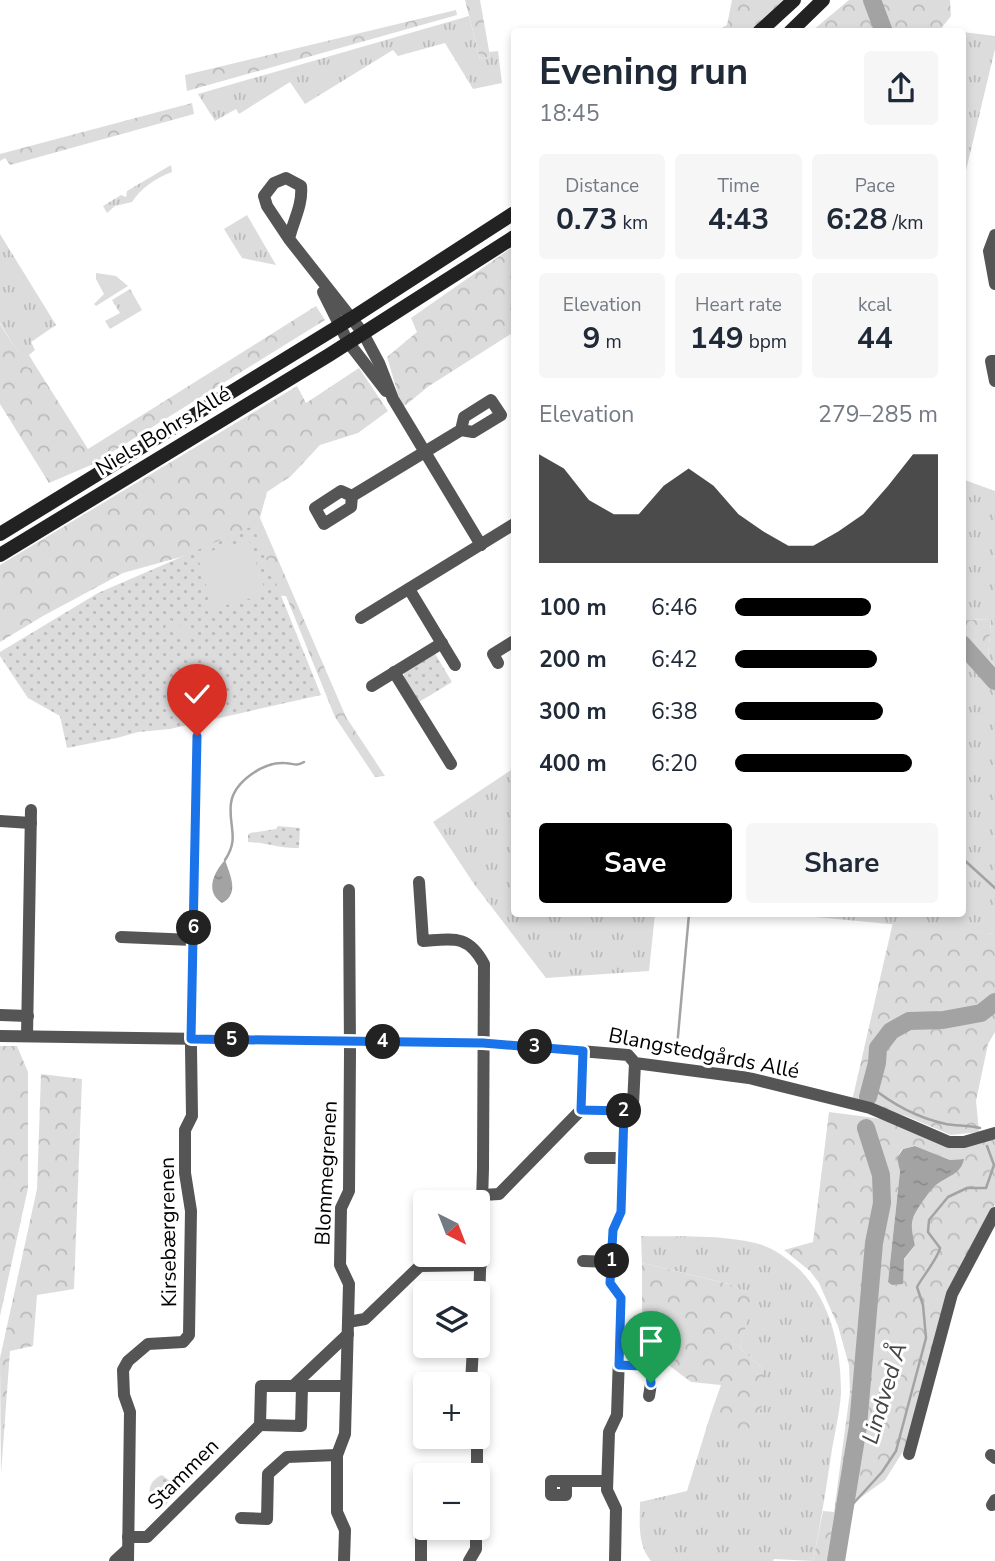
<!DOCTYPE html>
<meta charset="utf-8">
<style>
body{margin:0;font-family:"Nunito Sans",sans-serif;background:#f6f6f7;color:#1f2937;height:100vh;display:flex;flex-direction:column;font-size:26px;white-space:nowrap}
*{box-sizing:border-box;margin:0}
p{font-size:23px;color:#747a83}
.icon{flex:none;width:38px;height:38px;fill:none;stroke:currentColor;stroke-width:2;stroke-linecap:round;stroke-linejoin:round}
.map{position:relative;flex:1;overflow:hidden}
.drawer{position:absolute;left:511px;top:28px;width:455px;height:889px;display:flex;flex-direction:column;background:#fff;border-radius:7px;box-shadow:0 4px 10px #0003}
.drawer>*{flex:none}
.needle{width:46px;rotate:138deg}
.controls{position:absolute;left:413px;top:1190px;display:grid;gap:14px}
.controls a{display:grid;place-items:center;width:77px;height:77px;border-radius:7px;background:#fff;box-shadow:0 4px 10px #0003;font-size:35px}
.pin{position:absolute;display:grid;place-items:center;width:60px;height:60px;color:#fff;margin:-72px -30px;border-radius:50% 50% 50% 0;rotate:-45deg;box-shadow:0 0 7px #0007}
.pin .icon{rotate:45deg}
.km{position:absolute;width:35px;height:35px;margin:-18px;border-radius:50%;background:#222;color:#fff;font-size:19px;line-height:35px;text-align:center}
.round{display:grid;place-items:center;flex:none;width:74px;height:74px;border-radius:7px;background:#f6f6f7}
.head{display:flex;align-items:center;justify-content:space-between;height:119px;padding:0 28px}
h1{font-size:38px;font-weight:700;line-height:52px}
.figures{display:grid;grid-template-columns:repeat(3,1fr);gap:10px;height:119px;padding:7px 28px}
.figures div{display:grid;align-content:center;border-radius:7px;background:#f6f6f7;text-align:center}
.figures b{font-size:30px;font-weight:700}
.figures small{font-size:19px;font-weight:400}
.figures p{font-size:19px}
.chart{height:196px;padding:14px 28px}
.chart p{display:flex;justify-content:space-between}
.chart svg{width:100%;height:126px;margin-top:7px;fill:#000;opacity:.7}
.action{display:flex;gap:14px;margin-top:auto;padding:14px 28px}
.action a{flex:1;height:80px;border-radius:7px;background:#000;color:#fff;font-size:28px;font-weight:700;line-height:80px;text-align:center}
.action a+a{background:#f6f6f7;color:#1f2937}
ul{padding:0 28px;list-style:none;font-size:23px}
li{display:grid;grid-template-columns:112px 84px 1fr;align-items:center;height:52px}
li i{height:18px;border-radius:9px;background:#000}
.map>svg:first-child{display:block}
.grass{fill:url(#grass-tufts)}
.forest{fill:url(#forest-crowns);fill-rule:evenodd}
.park{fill:url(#park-dots)}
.pitch{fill:#dcdcdc}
.water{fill:url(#water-ripples)}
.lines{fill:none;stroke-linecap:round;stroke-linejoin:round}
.stream{stroke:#a3a3a3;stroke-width:2.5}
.river{stroke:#a3a3a3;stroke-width:18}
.street{stroke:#555;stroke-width:12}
.secondary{stroke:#222;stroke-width:14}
.route-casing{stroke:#fff;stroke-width:14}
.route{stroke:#1a73e8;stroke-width:9}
.labels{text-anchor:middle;stroke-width:6;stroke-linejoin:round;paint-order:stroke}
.street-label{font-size:21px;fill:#000;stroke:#fff}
.water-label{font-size:23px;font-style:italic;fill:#444;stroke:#fff}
</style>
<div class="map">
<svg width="995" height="1561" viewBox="0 0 995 1561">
<defs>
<pattern id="grass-tufts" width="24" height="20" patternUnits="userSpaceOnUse" patternTransform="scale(1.75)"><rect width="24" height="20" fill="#dcdcdc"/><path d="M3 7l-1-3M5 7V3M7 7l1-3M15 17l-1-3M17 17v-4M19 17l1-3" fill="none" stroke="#bbb"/></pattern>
<pattern id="forest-crowns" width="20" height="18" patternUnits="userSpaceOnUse" patternTransform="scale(1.75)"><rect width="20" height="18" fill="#dcdcdc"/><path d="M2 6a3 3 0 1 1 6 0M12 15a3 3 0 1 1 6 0" fill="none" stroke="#bbb"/></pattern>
<pattern id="park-dots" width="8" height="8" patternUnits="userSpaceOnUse" patternTransform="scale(1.75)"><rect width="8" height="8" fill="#dcdcdc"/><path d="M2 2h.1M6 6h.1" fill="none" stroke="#bbb" stroke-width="1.8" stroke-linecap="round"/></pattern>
<pattern id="water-ripples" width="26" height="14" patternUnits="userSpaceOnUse" patternTransform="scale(1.75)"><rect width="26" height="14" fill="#a3a3a3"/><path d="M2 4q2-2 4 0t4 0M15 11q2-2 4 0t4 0" fill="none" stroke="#8b8b8b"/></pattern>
</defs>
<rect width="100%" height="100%" fill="#fff"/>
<g class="grass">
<path d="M469 16 480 59 490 56 489 52 498 51 502 83 473 89 445 43 398 56 393 50 305 104 290 82 239 114 236 109 215 121 198 94Z"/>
<path d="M963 32 995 36V49L963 183Z"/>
<path d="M171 165 172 172C157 177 140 189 132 202L115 206 107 213 103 206 121 195 126 197 127 191Z"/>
<path d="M247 215 276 265 242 258 224 229Z"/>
<path d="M0 234 56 325 31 342 35 350 29 355 35 365 28 369 0 323Z"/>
<path d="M96 273 116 276 128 286 96 306 94 304 104 294 96 279Z"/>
<path d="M130 289 142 310 110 329 105 321 120 313 112 300Z"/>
<path d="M962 479 995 491V666L988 659 991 619 963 620Z"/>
<path d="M963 650 995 690V934L784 914H962Z"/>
<path d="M514 768V914H655L649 971 546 978 474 884 433 822Z"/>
<path d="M641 1236C680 1237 721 1234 759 1244 774 1248 787 1258 799 1269 831 1301 841 1348 841 1392 840 1413 834 1435 831 1456 826 1491 820 1526 813 1561L774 1559 773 1561H651C637 1544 640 1523 640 1502L687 1491 711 1413 742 1440 764 1403V1370L740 1348 753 1296 729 1284 642 1263Z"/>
</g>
<g class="forest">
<path d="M465 0H480L490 56 480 59Z"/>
<path d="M732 0H783L750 31 714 32 727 25Z"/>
<path d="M849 0H950L951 16 940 30 812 31Z"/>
<path d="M456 10 457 15 187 91 185 75Z"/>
<path d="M192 103 194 114 10 165 5 158 0 161V154Z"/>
<path d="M514 246V332L429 386 402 408 387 357 417 332 411 318Z"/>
<path d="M316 306 325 320 91 465 49 483 0 404V324L28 368 35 365 88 449Z"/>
<path d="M359 368 388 411 358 433 320 445 291 476 267 492 260 518 346 717 385 776 375 777 335 717 286 596 268 595 249 538 123 573 43 616 0 642V565L297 386 306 403Z"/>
<path d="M991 619 988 659 995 666V690L978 669 963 655V620Z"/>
<path d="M893 922 995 934V1032L988 1044 976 1101 979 1132 951 1135 906 1116 852 1101Z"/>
<path d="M0 1046H17L28 1072V1188L0 1316Z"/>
<path d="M41 1074 82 1079 74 1289 37 1295 33 1346 10 1351 1 1474 0 1358 37 1189Z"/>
<path d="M829 1112 890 1120 947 1147 995 1139V1204L949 1294 904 1450 885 1480 839 1513 834 1561H813L823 1511 834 1512 850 1392 849 1365 838 1326 819 1283 810 1271 784 1250 813 1242ZM915 1146 950 1160 963 1159C962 1174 946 1177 936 1185 928 1191 915 1208 912 1217 908 1225 913 1237 915 1245L888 1282 900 1170 897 1158 902 1149Z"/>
<path d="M642 1263 729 1284 754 1296 740 1348 764 1370V1403L742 1441 711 1413 721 1385 691 1382 642 1345Z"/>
</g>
<g class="park">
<path d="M253 526 321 695 170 729 138 732 117 738 67 748 60 716 28 698 0 656V652L98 593Z"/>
<path d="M434 652 452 682 419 702 404 678V673Z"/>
<path d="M278 826 300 828 299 848C280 849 264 842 248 842V835L250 833 276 829Z"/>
<path d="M162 1475 170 1481 173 1494 166 1505 158 1507C145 1498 147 1481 162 1475Z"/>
</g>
<g class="pitch">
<path d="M249 540 266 594 213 609 197 555Z"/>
<path d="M171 620 190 633 185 641 165 627Z"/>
</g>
<g class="water">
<path d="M225 860C230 875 240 894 222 903 205 892 213 873 225 860Z"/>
<path d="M915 1146 950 1160 964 1159C961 1175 947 1176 936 1185 932 1188 928 1194 925 1198 911 1218 909 1221 915 1245L904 1259 903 1284 892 1285 888 1282 900 1171 897 1158 903 1149Z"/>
</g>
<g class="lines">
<g class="stream">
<path d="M962 858 995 888"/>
<path d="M225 860C240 838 228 826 231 803 234 782 263 762 284 763 293 763 296 767 304 762"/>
<path d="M677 1047 689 914"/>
<path d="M870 1086C892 1104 918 1118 946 1124 957 1126 968 1125 980 1128"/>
<path d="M842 1516 882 1472 896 1451 926 1338 923 1305 917 1287C923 1276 938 1258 940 1248L928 1232 929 1220 948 1197 967 1188H986L994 1165 987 1146"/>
</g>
<g class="river">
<path d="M872 0 884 32"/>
<path d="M962 644 995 681"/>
<path d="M868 1097 877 1063 878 1048 891 1031 909 1021 943 1020 981 1013 995 1002"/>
<path d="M836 1561 858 1426 874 1243 882 1203 881 1175 866 1128"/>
</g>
<g class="street">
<path d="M995 235 989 251 995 284"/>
<path d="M289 239C293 221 303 205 301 186L286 178 274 183 264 196 267 206 289 239 363 333 379 363 393 399 481 545"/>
<path d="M323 292 348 342 386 391"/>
<path d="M995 361H991L995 381"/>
<path d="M352 496 351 507 324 524 315 508 341 491 352 496 461 430 473 432 501 415 491 400 464 417 461 430"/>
<path d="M409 589 455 665"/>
<path d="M361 618 514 524"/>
<path d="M498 663 493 654 514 641"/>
<path d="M394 672 451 764"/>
<path d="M372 686 442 643"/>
<path d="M0 821 31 823"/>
<path d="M419 882 423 941C453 939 468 934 484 964L483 1168 478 1340"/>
<path d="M121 937 193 940"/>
<path d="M0 1015 28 1016"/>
<path d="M0 1036 483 1043 628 1055 635 1063 749 1078 870 1108 949 1142H964L995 1133"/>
<path d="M27 1036 31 810"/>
<path d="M581 1110 583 1051"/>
<path d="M590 1158H622"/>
<path d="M483 1195 499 1194 581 1110 624 1111 633 1105 635 1063"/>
<path d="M583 1261 612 1262"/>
<path d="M348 1322 365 1319 420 1266 481 1265"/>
<path d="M619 1365C645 1365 655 1366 649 1396"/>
<path d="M471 1384 473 1346"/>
<path d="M293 1386 348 1334"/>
<path d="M260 1425 301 1426 302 1386"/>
<path d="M909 1454 952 1294 995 1213"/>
<path d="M991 1455 995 1458"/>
<path d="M477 1475V1437"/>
<path d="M566 1481V1495H551V1481H607"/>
<path d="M992 1505 995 1500"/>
<path d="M241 1518 267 1519 268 1474 287 1457 337 1455"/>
<path d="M128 1537H147L260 1425 261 1386H346"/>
<path d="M115 1561 128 1549"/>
<path d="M128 1561 130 1412 124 1395 123 1370 128 1361 148 1344 183 1342 189 1335 191 1211 185 1173V1130L192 1116 191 1048 197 736"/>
<path d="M344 1561 345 1530 337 1512V1455L345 1434 349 1284 340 1265 341 1208 349 1191 350 1052 349 890"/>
<path d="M421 1561V1522H425"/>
<path d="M469 1561 476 1549V1528"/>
<path d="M615 1561 616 1509 607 1490 609 1432 617 1415 621 1298 610 1283 613 1230 621 1212 624 1111"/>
</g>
<g class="secondary">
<path d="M759 32 794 0"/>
<path d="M790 32 823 0"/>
<path d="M0 534 352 318 514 213"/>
<path d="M0 555 329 355 514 237"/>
</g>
</g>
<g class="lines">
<g class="route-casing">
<path id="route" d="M197 736 191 1039 483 1043 583 1051 581 1110 624 1111 621 1212 613 1230 610 1283 621 1298 619 1365 642 1366 650 1374 651 1383"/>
</g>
<use href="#route" class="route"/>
</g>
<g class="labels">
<g class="street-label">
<text transform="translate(163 431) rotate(-31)" y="7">Niels Bohrs Allé</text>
<text transform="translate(704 1053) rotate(11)" y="7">Blangstedgårds Allé</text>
<text transform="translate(326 1173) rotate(-87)" y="7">Blommegrenen</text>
<text transform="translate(168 1232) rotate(-91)" y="7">Kirsebærgrenen</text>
<text transform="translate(183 1474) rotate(-45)" y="7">Stammen</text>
</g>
<g class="water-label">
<text transform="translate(884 1393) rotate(-73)" y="8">Lindved Å</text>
</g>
</g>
</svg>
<div class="controls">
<a><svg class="needle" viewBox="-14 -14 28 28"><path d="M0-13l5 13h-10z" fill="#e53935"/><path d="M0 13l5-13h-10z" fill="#747a83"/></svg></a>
<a><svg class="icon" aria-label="layers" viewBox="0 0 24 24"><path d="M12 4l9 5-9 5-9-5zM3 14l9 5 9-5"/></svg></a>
<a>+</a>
<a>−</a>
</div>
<div class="pin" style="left:651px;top:1383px;background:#1e9e55"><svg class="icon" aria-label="arrive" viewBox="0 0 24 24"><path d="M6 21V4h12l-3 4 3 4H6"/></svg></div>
<div class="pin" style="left:197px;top:736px;background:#d93025"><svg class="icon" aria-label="check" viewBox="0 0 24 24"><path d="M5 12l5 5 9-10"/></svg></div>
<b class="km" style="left:612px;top:1261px">1</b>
<b class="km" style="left:624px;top:1111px">2</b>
<b class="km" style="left:535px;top:1047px">3</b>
<b class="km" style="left:383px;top:1042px">4</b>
<b class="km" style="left:232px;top:1040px">5</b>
<b class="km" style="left:194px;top:928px">6</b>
<section class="drawer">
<div class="head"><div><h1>Evening run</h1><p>18:45</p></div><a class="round"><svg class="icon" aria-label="share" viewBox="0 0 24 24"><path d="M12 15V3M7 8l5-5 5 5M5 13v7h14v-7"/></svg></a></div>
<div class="figures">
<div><p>Distance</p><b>0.73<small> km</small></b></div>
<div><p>Time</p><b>4:43</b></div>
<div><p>Pace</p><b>6:28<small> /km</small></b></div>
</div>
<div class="figures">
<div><p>Elevation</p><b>9<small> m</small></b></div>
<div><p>Heart rate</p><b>149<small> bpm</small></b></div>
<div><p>kcal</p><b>44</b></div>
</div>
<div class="chart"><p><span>Elevation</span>279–285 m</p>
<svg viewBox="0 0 160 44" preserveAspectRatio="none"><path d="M0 44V6L10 11L20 22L30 27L40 27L50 17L60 11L70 17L80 27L90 33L100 38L110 38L120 33L130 27L140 17L150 6L160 6V44z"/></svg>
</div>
<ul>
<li><b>100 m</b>6:46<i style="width:67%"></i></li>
<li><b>200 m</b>6:42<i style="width:70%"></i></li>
<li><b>300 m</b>6:38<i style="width:73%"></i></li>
<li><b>400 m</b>6:20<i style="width:87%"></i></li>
</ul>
<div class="action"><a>Save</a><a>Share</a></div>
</section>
</div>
